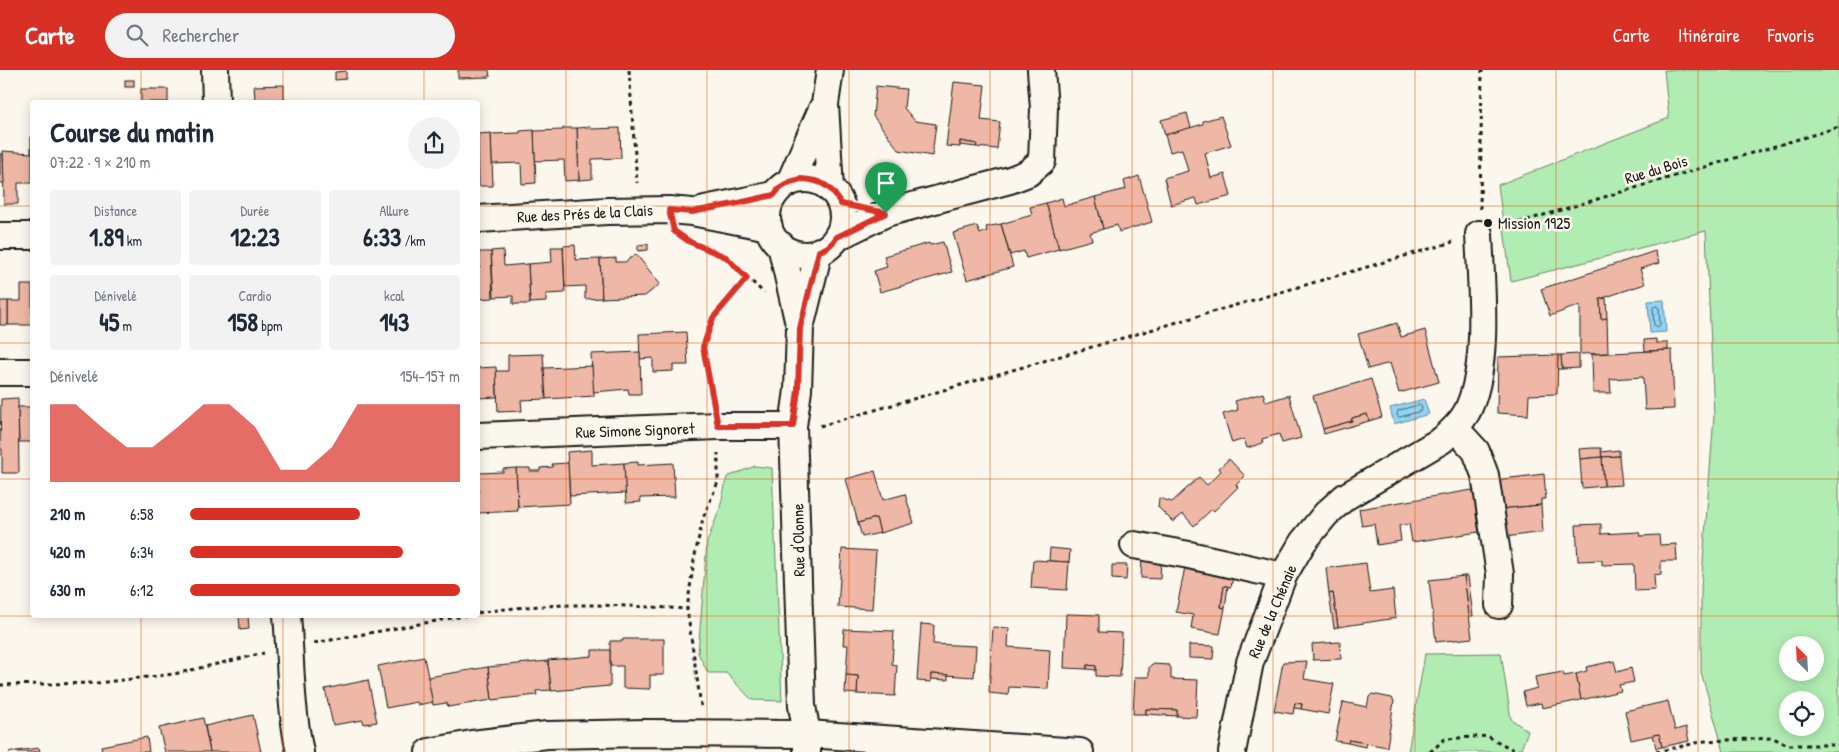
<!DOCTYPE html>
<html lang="fr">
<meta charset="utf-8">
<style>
body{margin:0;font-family:"Patrick Hand",sans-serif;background:#f2f2f3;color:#1f2937;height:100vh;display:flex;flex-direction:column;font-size:19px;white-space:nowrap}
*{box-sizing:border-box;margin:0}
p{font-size:16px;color:#747a83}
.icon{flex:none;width:28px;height:28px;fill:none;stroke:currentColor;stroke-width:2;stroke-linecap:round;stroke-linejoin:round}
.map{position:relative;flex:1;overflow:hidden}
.side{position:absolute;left:30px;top:30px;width:450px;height:518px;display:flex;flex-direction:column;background:#fff;border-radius:5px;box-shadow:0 2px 12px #0003}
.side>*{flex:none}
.needle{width:32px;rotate:336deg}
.controls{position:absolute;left:1779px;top:566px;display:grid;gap:10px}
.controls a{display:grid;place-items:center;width:45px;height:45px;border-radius:50%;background:#fff;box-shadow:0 2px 12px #0003;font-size:25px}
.pin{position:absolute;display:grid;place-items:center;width:42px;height:42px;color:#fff;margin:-51px -21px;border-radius:50% 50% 50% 0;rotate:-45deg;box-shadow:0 0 5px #0007}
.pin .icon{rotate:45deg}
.round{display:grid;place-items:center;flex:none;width:52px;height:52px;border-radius:26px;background:#f2f2f3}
.head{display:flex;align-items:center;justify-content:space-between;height:85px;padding:0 20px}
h1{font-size:28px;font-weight:700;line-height:38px}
.stats{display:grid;grid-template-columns:repeat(3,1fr);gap:8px;height:85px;padding:5px 20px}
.stats div{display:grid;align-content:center;border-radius:5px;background:#f2f2f3;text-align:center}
.stats b{font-size:25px;font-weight:700}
.stats small{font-size:14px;font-weight:400}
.stats p{font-size:14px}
.chart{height:140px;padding:10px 20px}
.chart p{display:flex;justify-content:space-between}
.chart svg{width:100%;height:90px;margin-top:5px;fill:#d93025;opacity:.7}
ul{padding:0 20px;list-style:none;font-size:16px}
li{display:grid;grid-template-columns:80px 60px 1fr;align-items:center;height:38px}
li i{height:12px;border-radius:6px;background:#d93025}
header{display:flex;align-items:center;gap:30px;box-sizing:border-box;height:70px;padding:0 25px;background:#d93025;color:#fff}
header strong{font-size:24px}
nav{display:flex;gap:28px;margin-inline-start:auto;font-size:18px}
.search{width:350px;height:45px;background:#f2f2f3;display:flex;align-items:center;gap:12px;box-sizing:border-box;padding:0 18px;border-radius:28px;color:#747a83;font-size:19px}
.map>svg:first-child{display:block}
.green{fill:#b1ecb2;stroke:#668467;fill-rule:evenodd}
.water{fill:#90d3f2;stroke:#628a9c}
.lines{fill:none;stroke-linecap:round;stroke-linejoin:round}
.shore{stroke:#4a6572;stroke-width:1}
.building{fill:#efb7a5;stroke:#1c1c1c}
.minor-casing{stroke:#1c1c1c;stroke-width:30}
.path{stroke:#1c1c1c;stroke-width:3;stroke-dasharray:4 4;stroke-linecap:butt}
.minor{stroke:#fbf7ec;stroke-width:26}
.route-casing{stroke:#fff;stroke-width:10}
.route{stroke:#d93025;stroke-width:6}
.grid{fill:none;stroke:#e8590c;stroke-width:1;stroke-opacity:0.55}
.poi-dot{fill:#1c1c1c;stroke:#fbf7ec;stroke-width:2}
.labels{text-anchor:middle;stroke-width:5;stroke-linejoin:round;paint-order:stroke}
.street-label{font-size:16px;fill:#1c1c1c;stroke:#fbf7ec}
.poi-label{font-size:16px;fill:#1c1c1c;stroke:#fbf7ec;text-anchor:start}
</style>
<header>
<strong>Carte</strong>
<div class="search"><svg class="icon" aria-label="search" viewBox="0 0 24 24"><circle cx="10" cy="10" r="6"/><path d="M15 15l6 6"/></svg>Rechercher</div>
<nav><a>Carte</a><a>Itinéraire</a><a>Favoris</a></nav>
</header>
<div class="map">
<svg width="1839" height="682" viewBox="0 0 1839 682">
<rect width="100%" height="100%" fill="#fbf7ec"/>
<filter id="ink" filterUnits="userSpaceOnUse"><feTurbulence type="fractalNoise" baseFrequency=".02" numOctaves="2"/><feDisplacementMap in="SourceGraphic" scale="10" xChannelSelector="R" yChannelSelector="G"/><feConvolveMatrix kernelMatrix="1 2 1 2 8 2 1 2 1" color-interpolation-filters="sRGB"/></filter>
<g filter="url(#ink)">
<g class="green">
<path d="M1664 0H1839V682H1724L1701 602V518L1714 346 1706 161 1511 211 1498 115 1669 48ZM1788 575H1815V602H1788ZM1788 630H1815V658H1788Z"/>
<path d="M755 396 772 398 782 631 752 630 726 603H708L698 583 707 472 720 438 727 407Z"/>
<path d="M1501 583 1511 649 1528 661 1520 682H1408L1425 584Z"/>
</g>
<g class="water">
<path d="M1664 230 1666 262 1650 263 1648 231Z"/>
<path d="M1424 329 1429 344 1394 354 1390 338Z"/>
</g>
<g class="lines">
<g class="shore">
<path d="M1656 236 1659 238 1660 255 1658 257 1654 255 1653 238Z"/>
<path d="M1419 335 1422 337 1421 341 1400 347 1397 346 1398 341Z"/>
</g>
</g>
<g class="building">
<path d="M458 0H489L490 7 458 8Z"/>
<path d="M346 1V9L335 10V2Z"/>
<rect x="125" y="10" width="9" height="7"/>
<path d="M954 12 985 15 981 50 1000 52 997 79 976 77 977 74 960 71V77L946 76Z"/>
<path d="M284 15V30L286 29V32H234V31L255 30 254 16Z"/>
<path d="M876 16 906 19 904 38 915 51 936 54 932 86 899 80 873 46Z"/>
<rect x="141" y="19" width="27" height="13"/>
<path d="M1187 43 1191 58 1165 65 1161 50Z"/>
<path d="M1221 46 1231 75 1205 83 1211 108 1225 104 1231 126 1198 135 1196 128 1171 135 1164 108 1188 101 1182 79 1170 82 1165 65 1203 54V51Z"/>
<path d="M590 57 591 59 620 58 621 88 592 89V109L579 110 577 58Z"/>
<path d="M563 58H577L579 110 565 111 564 90 535 91 534 61 563 60Z"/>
<path d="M534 60 536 113 522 114 521 93 492 94 491 64 520 63V61Z"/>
<path d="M491 63 493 116H479L478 64Z"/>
<path d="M31 66H32V113H18V134H4L3 81 31 83Z"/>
<path d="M960 71 977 74 976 77 960 75Z"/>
<path d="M0 84H3L4 113H0Z"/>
<path d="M1139 106 1152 152 1119 162 1117 155 1103 159 1095 127 1126 119 1124 111Z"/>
<path d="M1095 127 1103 159 1090 163 1092 170 1059 179 1046 133 1062 128 1064 136Z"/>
<path d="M1046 133 1059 179 1026 188 1024 181 1010 185 1001 154 1032 145 1030 137Z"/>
<path d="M1001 154 1013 197 967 210 953 163 977 156 980 164 987 161 986 157Z"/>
<path d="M943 172 952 202 880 222 874 201 887 197 884 186 929 173 930 175Z"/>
<path d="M648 174V180L638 181V175Z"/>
<path d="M575 175 576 190 600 189 602 228 585 229V216L565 217 563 176Z"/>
<path d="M551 177H563L565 223 546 224V232L530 233 528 194 552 192Z"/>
<path d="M503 180 504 196 528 194 530 234H513V226L494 227 491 181Z"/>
<path d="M1655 181 1659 193 1640 199 1645 214 1600 229 1601 249 1607 248 1608 283 1580 284V235L1550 246 1541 219Z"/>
<path d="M479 182H491L493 228 478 229V197H480Z"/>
<path d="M636 184 660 214 645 226 602 228 600 189 616 188V192H625Z"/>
<path d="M21 215H32V255H8V231H21Z"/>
<path d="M1606 228 1607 248 1601 249 1600 229Z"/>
<rect x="0" y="231" width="8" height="24"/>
<path d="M1397 253 1401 267 1425 260 1439 312 1399 323 1390 293 1368 299 1358 264Z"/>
<path d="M686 262 688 295H673V301L653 302V288L640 289 639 264Z"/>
<path d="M1656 269V273H1668V280L1645 281 1644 270Z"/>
<path d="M1672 280 1674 339 1645 340 1643 307 1610 309 1611 323H1593L1592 284Z"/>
<path d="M640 282 641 324H629L628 319 593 322 591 284Z"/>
<path d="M543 284 546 329 521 330 522 341 498 342 496 301H508V285Z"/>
<path d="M1579 284V298L1562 299 1561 285Z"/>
<path d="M1558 285H1561L1562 299H1557Z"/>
<path d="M1558 285 1557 324 1529 325 1528 345 1497 343 1498 287Z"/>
<path d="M592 296 594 326 546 329 544 298Z"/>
<path d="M496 297 497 327 478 328V298Z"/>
<path d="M1371 309 1382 347 1369 351 1367 344 1352 348V351L1323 359 1313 326Z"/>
<path d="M1263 323 1266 332 1289 325 1301 368 1282 373 1279 364 1262 369 1263 373 1247 378 1244 369 1232 373 1223 344 1238 340 1235 331Z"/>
<path d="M18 328 19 403H2V379H0L1 329Z"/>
<path d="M18 337H32V372H19Z"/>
<path d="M1367 344 1369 351 1324 364 1323 359 1352 351V348Z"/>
<path d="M1592 378H1601L1602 387 1580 389 1579 379Z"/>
<path d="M592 380V395L624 393 626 423 570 426 567 382Z"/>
<path d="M1619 380V386L1602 387 1601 382Z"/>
<path d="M1619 386 1622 415 1604 416 1602 387Z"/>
<path d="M1602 387 1604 416 1582 418 1580 389Z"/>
<path d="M1229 389 1245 406 1236 415 1238 417 1214 441 1212 439 1194 456 1183 444 1173 452 1158 437 1159 428 1172 432 1199 407 1207 415 1221 401 1219 398Z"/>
<path d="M638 392V395L673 393 675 427 640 428 641 432 626 433 624 393Z"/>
<path d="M568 393 570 434 518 437 516 398H530V401H540V398L553 397 552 394Z"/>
<path d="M516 398 518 441 478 443V403L503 402V399Z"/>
<path d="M875 401 883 430 905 424 914 453 880 463 876 448 858 453 846 409Z"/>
<path d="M1544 404 1546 429H1541V435L1500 439 1495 410Z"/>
<path d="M1478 419 1483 443 1476 444 1479 462 1412 472 1409 454 1399 456 1401 471 1377 475 1374 454 1362 456 1359 439Z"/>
<path d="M1541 435 1543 462 1505 467 1500 439Z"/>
<path d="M876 448 880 463 862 467 858 453Z"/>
<path d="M1601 454V464L1639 462 1640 466 1659 465 1660 475 1676 474 1677 491H1661V504L1654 505 1655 520 1635 521 1634 494 1602 495V490L1578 491 1576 455Z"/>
<path d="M1050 478 1070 480 1069 492 1049 491Z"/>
<path d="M842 479 876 481 872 539 838 537Z"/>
<path d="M1142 484 1161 488 1160 509 1141 508Z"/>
<path d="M1033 490 1069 492 1067 520 1031 518Z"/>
<path d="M1186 492 1234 501 1231 517 1224 516 1221 537 1225 538 1220 564 1191 559 1193 545 1176 542Z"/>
<path d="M1366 493 1370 523 1393 520 1396 548 1338 557 1333 523 1329 524 1326 498Z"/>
<path d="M1112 495H1127L1126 510 1112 509Z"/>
<path d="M1464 506H1468L1473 546H1469Z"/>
<path d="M1464 506 1472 568 1436 572 1429 510Z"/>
<path d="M1224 516H1228L1225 538 1221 537Z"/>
<path d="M1333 523 1338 557 1334 558 1329 524Z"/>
<path d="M1066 544 1099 545V562L1122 563 1120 607 1096 606V596L1087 595V599L1064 598Z"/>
<path d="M239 545H248L249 559 240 560Z"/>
<path d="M921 554 934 555 933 574 976 576 974 607 931 604V612L917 611Z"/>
<path d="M993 557 1009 558 1008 577 1050 580 1048 619 1009 617 1008 625 989 623Z"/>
<path d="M844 559 894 561 892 594 897 595 895 626 857 624 858 606 846 605 848 575H843Z"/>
<path d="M623 569H664V605H650V619L623 618V596H610V571H623Z"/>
<path d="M1340 572 1341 589 1313 590 1312 574Z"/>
<path d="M1189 575 1214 576 1213 589 1189 588Z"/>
<path d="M592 580H610V616L551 621 548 590 592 586Z"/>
<path d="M424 587 433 632 418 635 417 632 386 638 378 596Z"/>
<path d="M548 591 551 620 536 621 537 625 492 630 488 597Z"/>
<path d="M1307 591 1304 609 1334 614 1328 644 1301 639 1302 634 1295 633 1293 644 1274 641 1283 592Z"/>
<path d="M1614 591 1617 602 1631 598 1634 612 1619 615 1621 621 1581 630 1576 604 1587 601 1586 597Z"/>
<path d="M1152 594 1169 595 1171 598V609L1198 610 1196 647 1177 646V640L1146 639V644H1133L1135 607H1149V597Z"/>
<path d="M1087 595 1096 596V600L1087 599Z"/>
<path d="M488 597 492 630 448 637 447 633 433 635 428 607Z"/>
<path d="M1563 602 1564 606 1576 604 1581 630 1542 638 1541 633 1526 636 1523 622 1537 618 1535 607Z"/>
<path d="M931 604 948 605V610L931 609Z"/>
<path d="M846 605 858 606 857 624 845 623Z"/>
<path d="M368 610 377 652 364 654 363 650 333 655 325 619Z"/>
<path d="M1372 624 1392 628 1394 631 1387 677 1349 670 1348 673 1335 671 1343 632 1367 637 1369 627Z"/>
<path d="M1668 631 1675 660 1686 657 1689 671 1662 677 1659 664 1631 670 1625 641Z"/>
<path d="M1295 633 1302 634 1301 639 1294 638Z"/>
<path d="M1146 639 1177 640V646L1146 644Z"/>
<path d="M253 645 261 682H210L205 656Z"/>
<path d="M203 648 210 682H165L159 658Z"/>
<path d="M1659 664 1662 677 1656 678 1653 665Z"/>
<path d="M147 667 149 682H102L101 676Z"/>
<path d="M1349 670 1366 673 1365 677 1348 673Z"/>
<path d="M39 678 40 682H9Z"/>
</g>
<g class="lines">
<g class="minor-casing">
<g id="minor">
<path d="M215 0 216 32"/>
<circle cx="805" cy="147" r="38"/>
<path d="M790 112 822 39"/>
<path d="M830 119 825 34 830 0"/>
<path d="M705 139 774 125"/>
<path d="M478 149 607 141 669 140 692 142 769 157"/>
<path d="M0 166H32"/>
<path d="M837 167 886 143 1010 110 1028 103 1042 91 1044 38 1041 0"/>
<path d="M781 175 798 250"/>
<path d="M0 302H32"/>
<path d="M1455 358 1476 381 1485 405 1500 504 1499 535"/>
<path d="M478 366 718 356H793"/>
<path d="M1134 475 1189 485 1283 506"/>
<path d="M287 545C291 591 290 636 300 682"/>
<path d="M429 682 472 674 547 665 645 663 807 664 1080 682"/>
<path d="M807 682V664L802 636 793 356 798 320 800 258 819 181"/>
<path d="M1232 682 1250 592 1283 506 1303 472 1326 444 1345 427 1442 370C1453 360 1465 349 1470 335 1489 289 1481 214 1479 164"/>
</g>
</g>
<g class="path">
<path d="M629 0 637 113"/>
<path d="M1480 139 1482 0"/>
<path d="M1504 157 1839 57"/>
<path d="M686 169 726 187 764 223"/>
<path d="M713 330 703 277 713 248 747 208"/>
<path d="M820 356 1453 172"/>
<path d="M478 543C547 531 617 535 687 539"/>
<path d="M314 573 469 545"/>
<path d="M0 615 97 613 174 604 264 583"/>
<path d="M701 636 687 539 694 490 703 448 718 412V383"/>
<path d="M1430 682 1445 669 1487 666 1512 679 1526 682"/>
<path d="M1656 682 1705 671 1773 668 1788 675H1839"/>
</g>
<use href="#minor" class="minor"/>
</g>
</g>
<g class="lines" filter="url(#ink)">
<g class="route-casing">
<path id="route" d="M801 109C822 110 831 116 841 134L886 143 837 167C833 173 827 179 819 181L800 258 798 320 793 356H718L703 277 713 248 747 208 726 187 690 172 674 161 669 140 692 142 734 134 774 125 779 119 790 112Z"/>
</g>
<use href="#route" class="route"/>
</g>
<path class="grid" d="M141 0V32M283 0V32M424 0V32M566 0V682M707 0V682M849 0V682M990 0V682M1132 0V682M1273 0V682M1415 0V682M1556 0V682M1698 0V682M0 136H32M478 136H1839M0 273H32M478 273H1839M0 409H32M478 409H1839M141 545V682M283 545V682M424 545V682M0 546H1839"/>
<circle class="poi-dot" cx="1488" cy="153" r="5"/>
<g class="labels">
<g class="street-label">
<text transform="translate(1656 99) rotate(-17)" y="6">Rue du Bois</text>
<text transform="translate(585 143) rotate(-3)" y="6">Rue des Prés de la Clais</text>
<text transform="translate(635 360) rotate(-2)" y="6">Rue Simone Signoret</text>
<text transform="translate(798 470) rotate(-91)" y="6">Rue d'Olonne</text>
<text transform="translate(1272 541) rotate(-67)" y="6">Rue de la Chénaie</text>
</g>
<g class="poi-label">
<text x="1498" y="159">Mission 1925</text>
</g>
</g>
</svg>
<div class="controls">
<a><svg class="needle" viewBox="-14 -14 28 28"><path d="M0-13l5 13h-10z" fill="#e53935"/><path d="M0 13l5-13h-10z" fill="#747a83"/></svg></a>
<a><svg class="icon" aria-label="locate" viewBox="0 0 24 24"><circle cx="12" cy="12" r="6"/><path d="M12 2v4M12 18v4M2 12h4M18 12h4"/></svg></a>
</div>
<div class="pin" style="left:886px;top:143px;background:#1e9e55"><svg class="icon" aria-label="arrive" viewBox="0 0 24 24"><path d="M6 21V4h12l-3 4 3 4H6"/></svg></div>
<section class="side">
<div class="head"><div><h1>Course du matin</h1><p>07:22 · 9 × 210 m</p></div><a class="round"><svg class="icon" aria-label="share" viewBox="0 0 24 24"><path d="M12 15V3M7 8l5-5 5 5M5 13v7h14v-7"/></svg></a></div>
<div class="stats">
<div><p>Distance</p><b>1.89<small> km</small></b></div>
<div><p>Durée</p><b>12:23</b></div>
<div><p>Allure</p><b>6:33<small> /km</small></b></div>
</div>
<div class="stats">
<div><p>Dénivelé</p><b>45<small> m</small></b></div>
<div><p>Cardio</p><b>158<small> bpm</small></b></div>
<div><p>kcal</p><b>143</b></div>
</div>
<div class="chart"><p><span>Dénivelé</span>154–157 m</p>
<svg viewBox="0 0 160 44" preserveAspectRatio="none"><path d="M0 44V6L10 6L20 17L30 27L40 27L50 17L60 6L70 6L80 17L90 38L100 38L110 27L120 6L130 6L140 6L150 6L160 6V44z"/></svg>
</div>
<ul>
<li><b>210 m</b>6:58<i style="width:63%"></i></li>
<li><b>420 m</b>6:34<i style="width:79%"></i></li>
<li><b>630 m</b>6:12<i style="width:100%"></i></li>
</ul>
</section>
</div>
